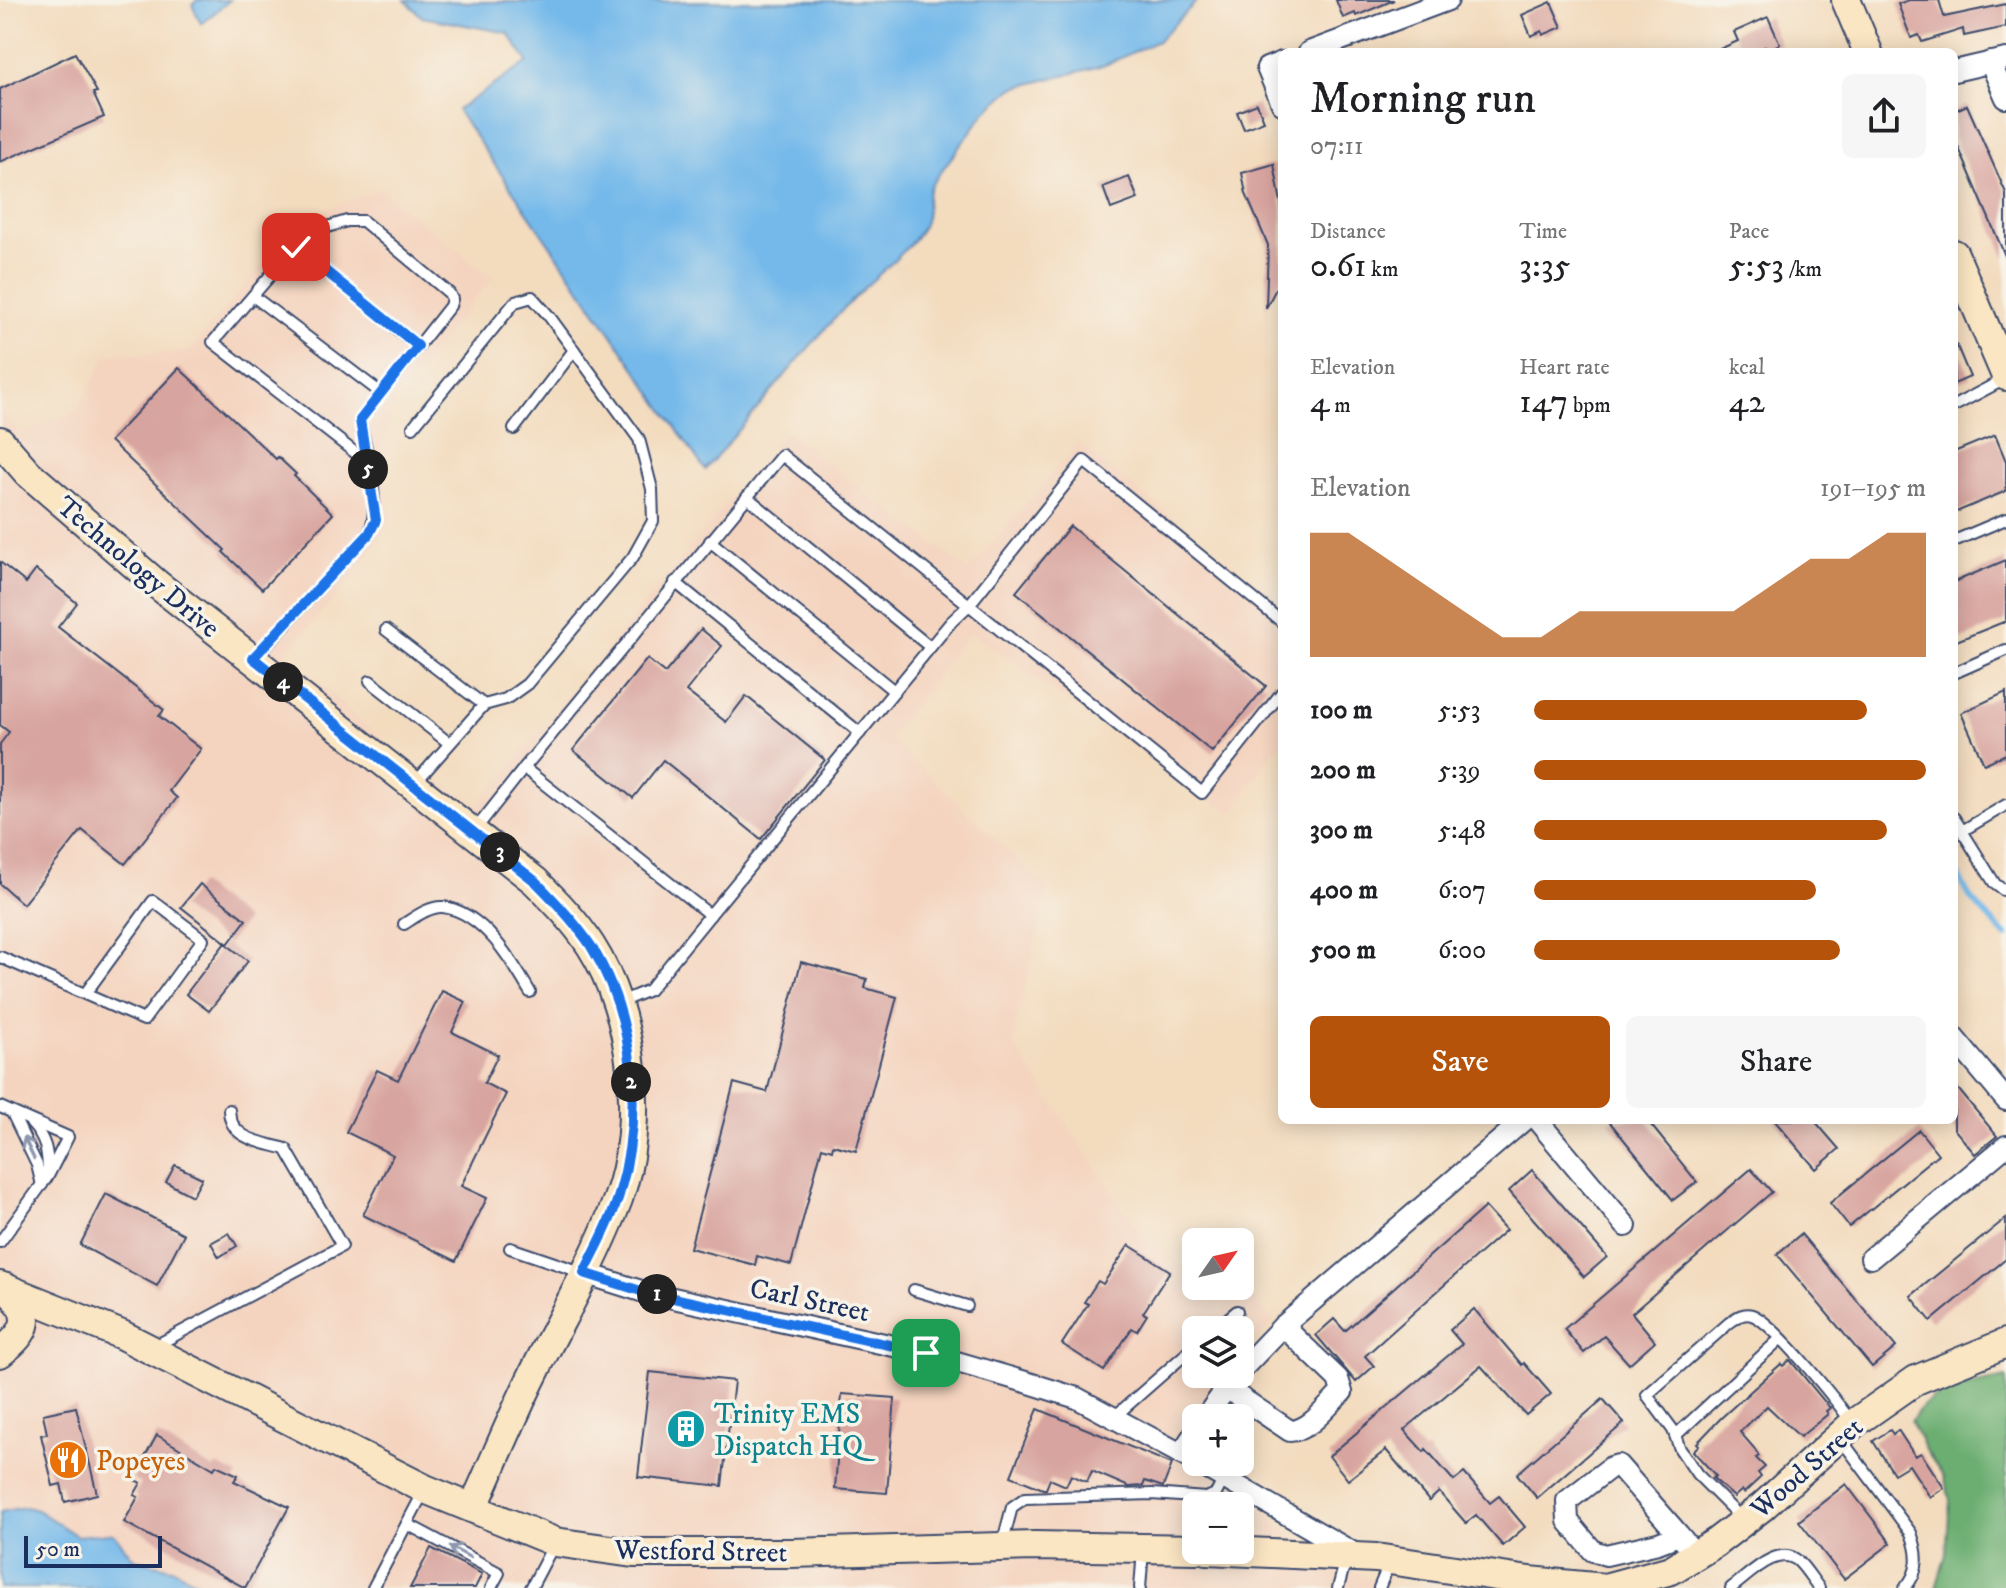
<!DOCTYPE html>
<meta charset="utf-8">
<style>
body{margin:0;font-family:"IM FELL DW Pica",serif;background:#f6f6f6;color:#202124;height:100vh;display:flex;flex-direction:column;font-size:30px;white-space:nowrap}
*{box-sizing:border-box;margin:0}
p{font-size:26px;color:#757577}
.icon{flex:none;width:44px;height:44px;fill:none;stroke:currentColor;stroke-width:2;stroke-linecap:round;stroke-linejoin:round}
.map{position:relative;flex:1;overflow:hidden}
.sheet{position:absolute;left:1278px;top:48px;width:680px;height:1076px;display:flex;flex-direction:column;background:#fff;border-radius:12px;box-shadow:0 4px 20px #0003}
.sheet>*{flex:none}
.needle{width:52px;rotate:56deg}
.buttons{position:absolute;left:1182px;top:1228px;display:grid;gap:16px}
.buttons a{display:grid;place-items:center;width:72px;height:72px;border-radius:12px;background:#fff;box-shadow:0 4px 20px #0003;font-size:40px}
.scale{position:absolute;left:24px;bottom:20px;width:138px;box-sizing:border-box;padding-left:8px;border:4px solid #1b2f5e;border-top:0;font-size:22px;line-height:28px;white-space:nowrap;color:#1b2f5e;-webkit-text-stroke:6px #f7f3e8;paint-order:stroke}
.pin{position:absolute;display:grid;place-items:center;width:68px;height:68px;color:#fff;margin:-34px;border-radius:16px;box-shadow:0 4px 12px #0006}
.km{position:absolute;width:40px;height:40px;margin:-20px;border-radius:50%;background:#222;color:#fff;font-size:22px;line-height:40px;text-align:center}
.round{display:grid;place-items:center;flex:none;width:84px;height:84px;border-radius:12px;background:#f6f6f6}
.overview{display:flex;align-items:center;justify-content:space-between;height:136px;padding:0 32px}
h1{font-size:44px;font-weight:600;line-height:60px}
.stats{display:grid;grid-template-columns:repeat(3,1fr);gap:12px;height:136px;padding:8px 32px}
.stats div{display:grid;align-content:center}
.stats b{font-size:34px;font-weight:600}
.stats small{font-size:22px;font-weight:400}
.stats p{font-size:22px}
.chart{height:224px;padding:16px 32px}
.chart p{display:flex;justify-content:space-between}
.chart svg{width:100%;height:144px;margin-top:8px;fill:#b45309;opacity:.7}
.cta{display:flex;gap:16px;margin-top:auto;padding:16px 32px}
.cta a{flex:1;height:92px;border-radius:12px;background:#b45309;color:#fff;font-size:32px;font-weight:600;line-height:92px;text-align:center}
.cta a+a{background:#f6f6f6;color:#202124}
ul{padding:0 32px;list-style:none;font-size:26px}
li{display:grid;grid-template-columns:128px 96px 1fr;align-items:center;height:60px}
li i{height:20px;border-radius:10px;background:#b45309}
.map>svg:first-child{display:block}
.built{fill:#f4d4bf;fill-rule:evenodd}
.forest{fill:#6cae71;stroke:#446e68;stroke-width:2}
.water{fill:#74b9ea;stroke:#4874a4;stroke-width:2}
.lines{fill:none;stroke-linecap:round;stroke-linejoin:round}
.stream{stroke:#74b9ea;stroke-width:6}
.building{fill:#d8a49f}
.lane-casing{stroke:#3b496c;stroke-width:14}
.street-casing{stroke:#3b496c;stroke-width:24}
.secondary-casing{stroke:#3b496c;stroke-width:32}
.lane{stroke:#fff;stroke-width:10}
.street{stroke:#fff;stroke-width:20}
.secondary{stroke:#fbe6c3;stroke-width:28}
.oneway{stroke:#8d97ae}
.route-casing{stroke:#fff;stroke-width:16}
.route{stroke:#1a73e8;stroke-width:10}
.labels{text-anchor:middle;stroke-width:7;stroke-linejoin:round;paint-order:stroke}
.street-label{font-size:28px;fill:#1b2f5e;stroke:#f7f3e8}
.culture-label{font-size:28px;fill:#0d838f;stroke:#f7f3e8;text-anchor:start}
.food-label{font-size:28px;fill:#c56008;stroke:#f7f3e8;text-anchor:start}
</style>
<div class="map">
<svg width="2006" height="1588" viewBox="0 0 2006 1588">
<rect width="100%" height="100%" fill="#f7f3e8"/>
<filter id="ink" filterUnits="userSpaceOnUse"><feTurbulence type="fractalNoise" baseFrequency=".0125" numOctaves="2"/><feDisplacementMap in="SourceGraphic" scale="16" xChannelSelector="R" yChannelSelector="G"/><feConvolveMatrix kernelMatrix="1 2 1 2 8 2 1 2 1" color-interpolation-filters="sRGB"/></filter>
<filter id="wash" filterUnits="userSpaceOnUse"><feTurbulence type="fractalNoise" baseFrequency=".006" numOctaves="4" result="noise"/><feDisplacementMap in="SourceGraphic" scale="32" xChannelSelector="R" yChannelSelector="G"/><feGaussianBlur stdDeviation="1.8" result="paint"/><feColorMatrix in="noise" values="0 0 0 0 0 0 0 0 0 0 0 0 0 0 0 0 0 1.4 0 .05"/><feComposite in="paint" operator="in"/></filter>
<g filter="url(#wash)">
<rect width="100%" height="100%" fill="#f3dbbe"/>
<path class="built" d="M380 189 492 278 399 394 380 447 391 520 355 576 285 653 386 743 477 806 786 431 969 570 1078 443 1282 604V740L1231 814 970 633 889 738 1048 888 1012 1043 1142 1235 1196 1275V1286H1211L1216 1290 1226 1286H1240V1284L1274 1320 1240 1360V1330H1196V1374H1228L1179 1432 1196 1448V1462H1211L1289 1534 1385 1588H0V408L19 435 76 411 107 355 190 351 273 251 326 209ZM1196 1506H1240V1550H1196Z"/>
<path class="forest" d="M2006 1378V1588H1936L1946 1554 1950 1500 1944 1477 1924 1448 1911 1421C1932 1385 1968 1387 2006 1378Z"/>
<g class="water">
<path d="M197 0H230L201 24 192 5Z"/>
<path d="M405 0 472 2 1198 0 1158 41 1105 65 1013 88 986 111 931 185C923 202 931 210 923 226 907 254 877 274 855 297 802 351 755 413 705 470L457 110 528 62 508 33 422 17Z"/>
<path d="M25 1507 37 1510 77 1536 109 1533 115 1535 134 1559 172 1568 207 1588H0V1512Z"/>
</g>
<g class="lines">
<path class="stream" d="M1954 868 1971 899 2006 936"/>
</g>
<g id="blocks">
<g class="building">
<path d="M1336 0H1394L1356 16 1355 13 1343 18Z"/>
<path d="M1909 0H1939L1944 17 2006 4V27L1964 36 1963 29 1922 42 1919 35 1911 38 1898 4Z"/>
<path d="M1551 2 1562 27 1543 35 1542 31 1531 36 1522 15Z"/>
<path d="M1768 17 1780 44 1766 51 1765 47 1754 52H1713L1738 41 1734 32Z"/>
<path d="M75 53 97 92 93 93 104 117 0 162V89Z"/>
<path d="M1257 104 1264 121 1244 129 1237 112Z"/>
<path d="M1967 105 2006 193V258L1954 137V111Z"/>
<path d="M1274 164 1282 208V277L1266 308 1268 245 1246 194 1242 173Z"/>
<path d="M1129 177 1138 199 1111 209 1103 187Z"/>
<path d="M1954 339 1970 377 1954 384Z"/>
<path d="M179 368 276 459 278 457 296 474 294 476 333 514 262 589 223 552 225 550 110 441Z"/>
<path d="M1995 435 2006 461V491L1954 513V452Z"/>
<path d="M1070 526 1266 686 1212 752 1016 592Z"/>
<path d="M2006 560V621L1954 642V582Z"/>
<path d="M0 562 26 583 36 570 77 603 58 627 164 710 159 716 201 749 169 791 177 798 125 864 82 830 23 904 0 884V744L9 732 0 725Z"/>
<path d="M701 629 722 646 686 691 726 722 746 696 825 760 761 839 663 760 633 798 573 750 647 659 665 673Z"/>
<path d="M2006 692V754L1984 764 1961 713Z"/>
<path d="M200 884 246 920 228 944 181 907Z"/>
<path d="M225 943 248 961 209 1011 186 994Z"/>
<path d="M801 962 867 979 865 988 897 997 856 1151 833 1145 832 1150 822 1147 791 1265 757 1256 755 1265 690 1248 734 1083 767 1092Z"/>
<path d="M442 991 466 1002 452 1032 498 1055 484 1083 506 1094 461 1186 487 1198 456 1261 363 1215 393 1155 346 1132 377 1070 398 1080Z"/>
<path d="M1954 1084 1997 1136 1975 1154 1954 1129Z"/>
<path d="M1608 1120H1647L1697 1182 1673 1200Z"/>
<path d="M1774 1120H1814L1839 1149 1816 1169Z"/>
<path d="M1919 1130 1938 1154 1849 1227 1830 1203Z"/>
<path d="M175 1165 202 1178 192 1196 166 1182Z"/>
<path d="M1751 1169 1772 1192 1632 1313 1655 1341 1629 1364 1604 1336 1584 1353 1564 1329Z"/>
<path d="M1532 1170 1607 1257 1584 1277 1509 1191Z"/>
<path d="M106 1194 184 1234 157 1286 80 1245Z"/>
<path d="M1485 1207 1506 1230 1365 1356 1374 1366 1356 1382 1316 1335 1334 1319 1345 1331Z"/>
<path d="M2006 1218V1259L1931 1321 1911 1296Z"/>
<path d="M229 1233 237 1246 219 1257 211 1243Z"/>
<path d="M1801 1234 1896 1347 1872 1367 1777 1254Z"/>
<path d="M1129 1245 1170 1271 1143 1313 1147 1315 1137 1331 1132 1328 1104 1371 1062 1344 1088 1304 1084 1302 1098 1281 1103 1284Z"/>
<path d="M1474 1309 1522 1365 1524 1363 1551 1394 1526 1415 1481 1366 1404 1430 1424 1452 1426 1449 1454 1481 1464 1473 1490 1503 1499 1496 1525 1527 1503 1546 1476 1515 1466 1523 1439 1492 1429 1501 1386 1450 1348 1480 1329 1456 1462 1344 1450 1330Z"/>
<path d="M1790 1360 1830 1408 1826 1411 1828 1414 1800 1437 1767 1406 1740 1432 1754 1448 1759 1456 1756 1458 1765 1467 1758 1473 1761 1477 1744 1493 1742 1490 1734 1497 1713 1478 1716 1476 1693 1451 1699 1445 1697 1443 1721 1418 1781 1364 1783 1366Z"/>
<path d="M650 1372 734 1381 722 1486 638 1477Z"/>
<path d="M842 1394 895 1398 887 1493 835 1489Z"/>
<path d="M1603 1399 1624 1423 1537 1498 1517 1474Z"/>
<path d="M76 1407 97 1494 65 1502 61 1484 53 1486 41 1435 47 1434 43 1414Z"/>
<path d="M1038 1409 1172 1464 1163 1487 1145 1481 1143 1486 1129 1487 1092 1471 1087 1482 1071 1475 1066 1486 1050 1479 1046 1489H1043L1011 1476Z"/>
<path d="M1890 1430 1893 1434 1898 1430 1915 1456 1921 1453 1944 1488 1930 1497 1909 1465 1894 1474 1873 1441Z"/>
<path d="M157 1435 214 1469 216 1465 238 1475 234 1481 289 1507 245 1588 124 1522 138 1497 134 1495 141 1483 133 1479Z"/>
<path d="M1846 1484 1891 1543 1844 1579 1799 1521Z"/>
<path d="M431 1548 482 1574 475 1588H410Z"/>
</g>
</g>
</g>
<g filter="url(#ink)">
<use href="#blocks" fill-opacity="0" stroke="#3b496c" stroke-width="2"/>
<g class="lines">
<g class="lane-casing">
<g id="lane">
<path d="M296 247 418 346"/>
<path d="M253 296 381 393"/>
<path d="M1954 406 2005 379"/>
<path d="M413 427 515 302 532 297 549 316 639 439 652 489 653 521 633 557 527 684 506 699 484 705 415 783"/>
<path d="M514 429 574 350"/>
<path d="M747 497 930 647"/>
<path d="M710 541 894 691"/>
<path d="M1954 541 2006 519"/>
<path d="M675 582 860 733"/>
<path d="M386 630 484 705"/>
<path d="M255 657 369 534C382 504 366 453 360 420L450 306 452 299 449 293 363 221H347L324 228 300 241 213 342 367 462"/>
<path d="M1954 673 2006 650"/>
<path d="M370 681 449 743"/>
<path d="M524 768 782 455 969 605 1084 461 1282 622"/>
<path d="M1954 818 1995 884 2003 890H2006"/>
<path d="M475 830 524 768 710 915 951 622 969 605 1202 793 1282 692"/>
<path d="M1962 831 2006 805"/>
<path d="M404 924C415 917 430 906 443 907 483 912 512 961 530 992"/>
<path d="M0 957 144 1020 203 939 153 901 85 994"/>
<path d="M618 1003 649 990 710 915"/>
<path d="M0 1107 68 1137 48 1176 0 1242"/>
<path d="M12 1113 37 1165 42 1185"/>
<path d="M31 1123C46 1139 48 1152 48 1174"/>
<path d="M510 1248 584 1273"/>
<path d="M914 1290 967 1306"/>
<path d="M1214 1330 1237 1311"/>
<path d="M155 1346 342 1246 286 1149C262 1142 230 1140 229 1110"/>
<path d="M1113 1418 1196 1345"/>
<path d="M1676 1435 1780 1339"/>
<path d="M1840 1438 1911 1533C1919 1554 1920 1571 1905 1588"/>
<path d="M1742 1519 1697 1474 1680 1449 1673 1430 1647 1395 1729 1323C1736 1318 1743 1312 1752 1315 1773 1322 1837 1401 1851 1422"/>
<path d="M407 1524 499 1573 491 1588"/>
<path d="M1002 1545 1012 1507 1025 1498 1152 1494 1206 1498 1216 1494 1224 1478"/>
<path d="M373 1588 424 1491"/>
<path d="M531 1588 554 1544"/>
<path d="M1140 1588 1143 1550"/>
<path d="M1338 1588 1346 1559"/>
<path d="M1379 1588 1389 1564"/>
<path d="M1731 1588C1748 1576 1779 1542 1799 1562 1806 1569 1812 1579 1819 1588"/>
</g>
</g>
<g class="street-casing">
<g id="street">
<path d="M1309 52 1448 0"/>
<path d="M1282 62 1267 68 1282 104"/>
<path d="M1990 62 2006 98"/>
<path d="M1954 71 2006 59"/>
<path d="M1954 1038 2006 1100"/>
<path d="M1537 1120 1626 1226"/>
<path d="M1871 1258 2006 1146"/>
<path d="M584 1273 641 1291 926 1353 1029 1383 1077 1398 1196 1462"/>
<path d="M1240 1371 1283 1326 1524 1120"/>
<path d="M1225 1387 1290 1431C1310 1431 1328 1405 1342 1392L1338 1379 1283 1326"/>
<path d="M1205 1418 1233 1379"/>
<path d="M1181 1454 1196 1431"/>
<path d="M1196 1462 1357 1555"/>
<path d="M1679 1535 1618 1465 1611 1467 1567 1501 1568 1521 1593 1551 1606 1555 1658 1543 1679 1535 1696 1555"/>
</g>
</g>
<g class="secondary-casing">
<g id="secondary">
<path d="M1846 0 1868 52"/>
<path d="M1954 254 2006 376"/>
<path d="M0 441 28 473 158 585 535 881C555 901 575 921 591 946 634 1013 646 1124 618 1199 596 1258 564 1313 536 1369 513 1414 494 1462 473 1508"/>
<path d="M0 1286 122 1335 425 1489 555 1542 633 1553H791L1035 1546 1196 1549"/>
<path d="M0 1353C29 1331 35 1315 6 1288"/>
<path d="M1207 1550 1376 1558 1529 1581 1605 1588 1671 1570 1715 1543 1762 1507 1853 1424 1916 1380 2006 1343"/>
</g>
</g>
<use href="#lane" class="lane"/>
<use href="#street" class="street"/>
<use href="#secondary" class="secondary"/>
</g>
<defs><path id="oneway-shaft" d="M-6 0H5M1.5-3L5.5 0L1.5 3" fill="none" stroke-width="1.6" stroke-linecap="round" stroke-linejoin="round" transform="scale(2)"/></defs>
<g class="oneway">
<use href="#oneway-shaft" transform="translate(29 1148) rotate(-115)"/>
<use href="#oneway-shaft" transform="translate(460 1552) rotate(-152)"/>
</g>
</g>
<g class="lines" filter="url(#ink)">
<g class="route-casing">
<path id="route" d="M296 247 418 346 360 420 376 520 369 534 253 658 535 881C555 901 575 922 591 946 636 1018 643 1115 619 1195 611 1222 596 1248 584 1273L641 1291 926 1353"/>
</g>
<use href="#route" class="route"/>
</g>
<defs>
<g id="building-disc" transform="scale(2)"><circle r="9.5" fill="#0f9aa8" stroke="#f7f3e8"/><path d="M-4-6H4V6H1V3H-1V6H-4ZM-2.5-4.3h1.7v1.8h-1.7ZM.8-4.3h1.7v1.8H.8ZM-2.5-1h1.7V.8h-1.7ZM.8-1h1.7V.8H.8Z" fill="#fff"/></g>
<g id="restaurant-disc" transform="scale(2)"><circle r="9.5" fill="#e8710a" stroke="#f7f3e8"/><path d="M-5-6h1v4h1v-4h1v4h1v-4h1v5L-1.5 .5V6h-2V.5L-5-1ZM5-6V6H3V1.5H1.5Q1.5-4 5-6Z" fill="#fff"/></g>
</defs>
<g fill-rule="evenodd">
<use href="#building-disc" x="686" y="1429"/>
<use href="#restaurant-disc" x="68" y="1460"/>
</g>
<g class="labels">
<g class="street-label">
<text transform="translate(139 566) rotate(40)" y="10">Technology Drive</text>
<text transform="translate(810 1299) rotate(12)" y="10">Carl Street</text>
<text transform="translate(1806 1467) rotate(-41)" y="10">Wood Street</text>
<text transform="translate(701 1550) rotate(1)" y="10">Westford Street</text>
</g>
<g class="culture-label">
<text x="714" y="1423">Trinity EMS<tspan x="714" dy="32">Dispatch HQ</tspan></text>
</g>
<g class="food-label">
<text x="96" y="1470">Popeyes</text>
</g>
</g>
</svg>
<div class="buttons">
<a><svg class="needle" viewBox="-14 -14 28 28"><path d="M0-13l5 13h-10z" fill="#e53935"/><path d="M0 13l5-13h-10z" fill="#757577"/></svg></a>
<a><svg class="icon" aria-label="layers" viewBox="0 0 24 24"><path d="M12 4l9 5-9 5-9-5zM3 14l9 5 9-5"/></svg></a>
<a>+</a>
<a>−</a>
</div>
<div class="scale">50 m</div>
<div class="pin" style="left:926px;top:1353px;background:#1e9e55"><svg class="icon" aria-label="arrive" viewBox="0 0 24 24"><path d="M6 21V4h12l-3 4 3 4H6"/></svg></div>
<div class="pin" style="left:296px;top:247px;background:#d93025"><svg class="icon" aria-label="check" viewBox="0 0 24 24"><path d="M5 12l5 5 9-10"/></svg></div>
<b class="km" style="left:657px;top:1294px">1</b>
<b class="km" style="left:631px;top:1082px">2</b>
<b class="km" style="left:500px;top:852px">3</b>
<b class="km" style="left:283px;top:682px">4</b>
<b class="km" style="left:368px;top:469px">5</b>
<section class="sheet">
<div class="overview"><div><h1>Morning run</h1><p>07:11</p></div><a class="round"><svg class="icon" aria-label="share" viewBox="0 0 24 24"><path d="M12 15V3M7 8l5-5 5 5M5 13v7h14v-7"/></svg></a></div>
<div class="stats">
<div><p>Distance</p><b>0.61<small> km</small></b></div>
<div><p>Time</p><b>3:35</b></div>
<div><p>Pace</p><b>5:53<small> /km</small></b></div>
</div>
<div class="stats">
<div><p>Elevation</p><b>4<small> m</small></b></div>
<div><p>Heart rate</p><b>147<small> bpm</small></b></div>
<div><p>kcal</p><b>42</b></div>
</div>
<div class="chart"><p><span>Elevation</span>191–195 m</p>
<svg viewBox="0 0 160 44" preserveAspectRatio="none"><path d="M0 44V6L10 6L20 14L30 22L40 30L50 38L60 38L70 30L80 30L90 30L100 30L110 30L120 22L130 14L140 14L150 6L160 6V44z"/></svg>
</div>
<ul>
<li><b>100 m</b>5:53<i style="width:85%"></i></li>
<li><b>200 m</b>5:39<i style="width:100%"></i></li>
<li><b>300 m</b>5:48<i style="width:90%"></i></li>
<li><b>400 m</b>6:07<i style="width:72%"></i></li>
<li><b>500 m</b>6:00<i style="width:78%"></i></li>
</ul>
<div class="cta"><a>Save</a><a>Share</a></div>
</section>
</div>
